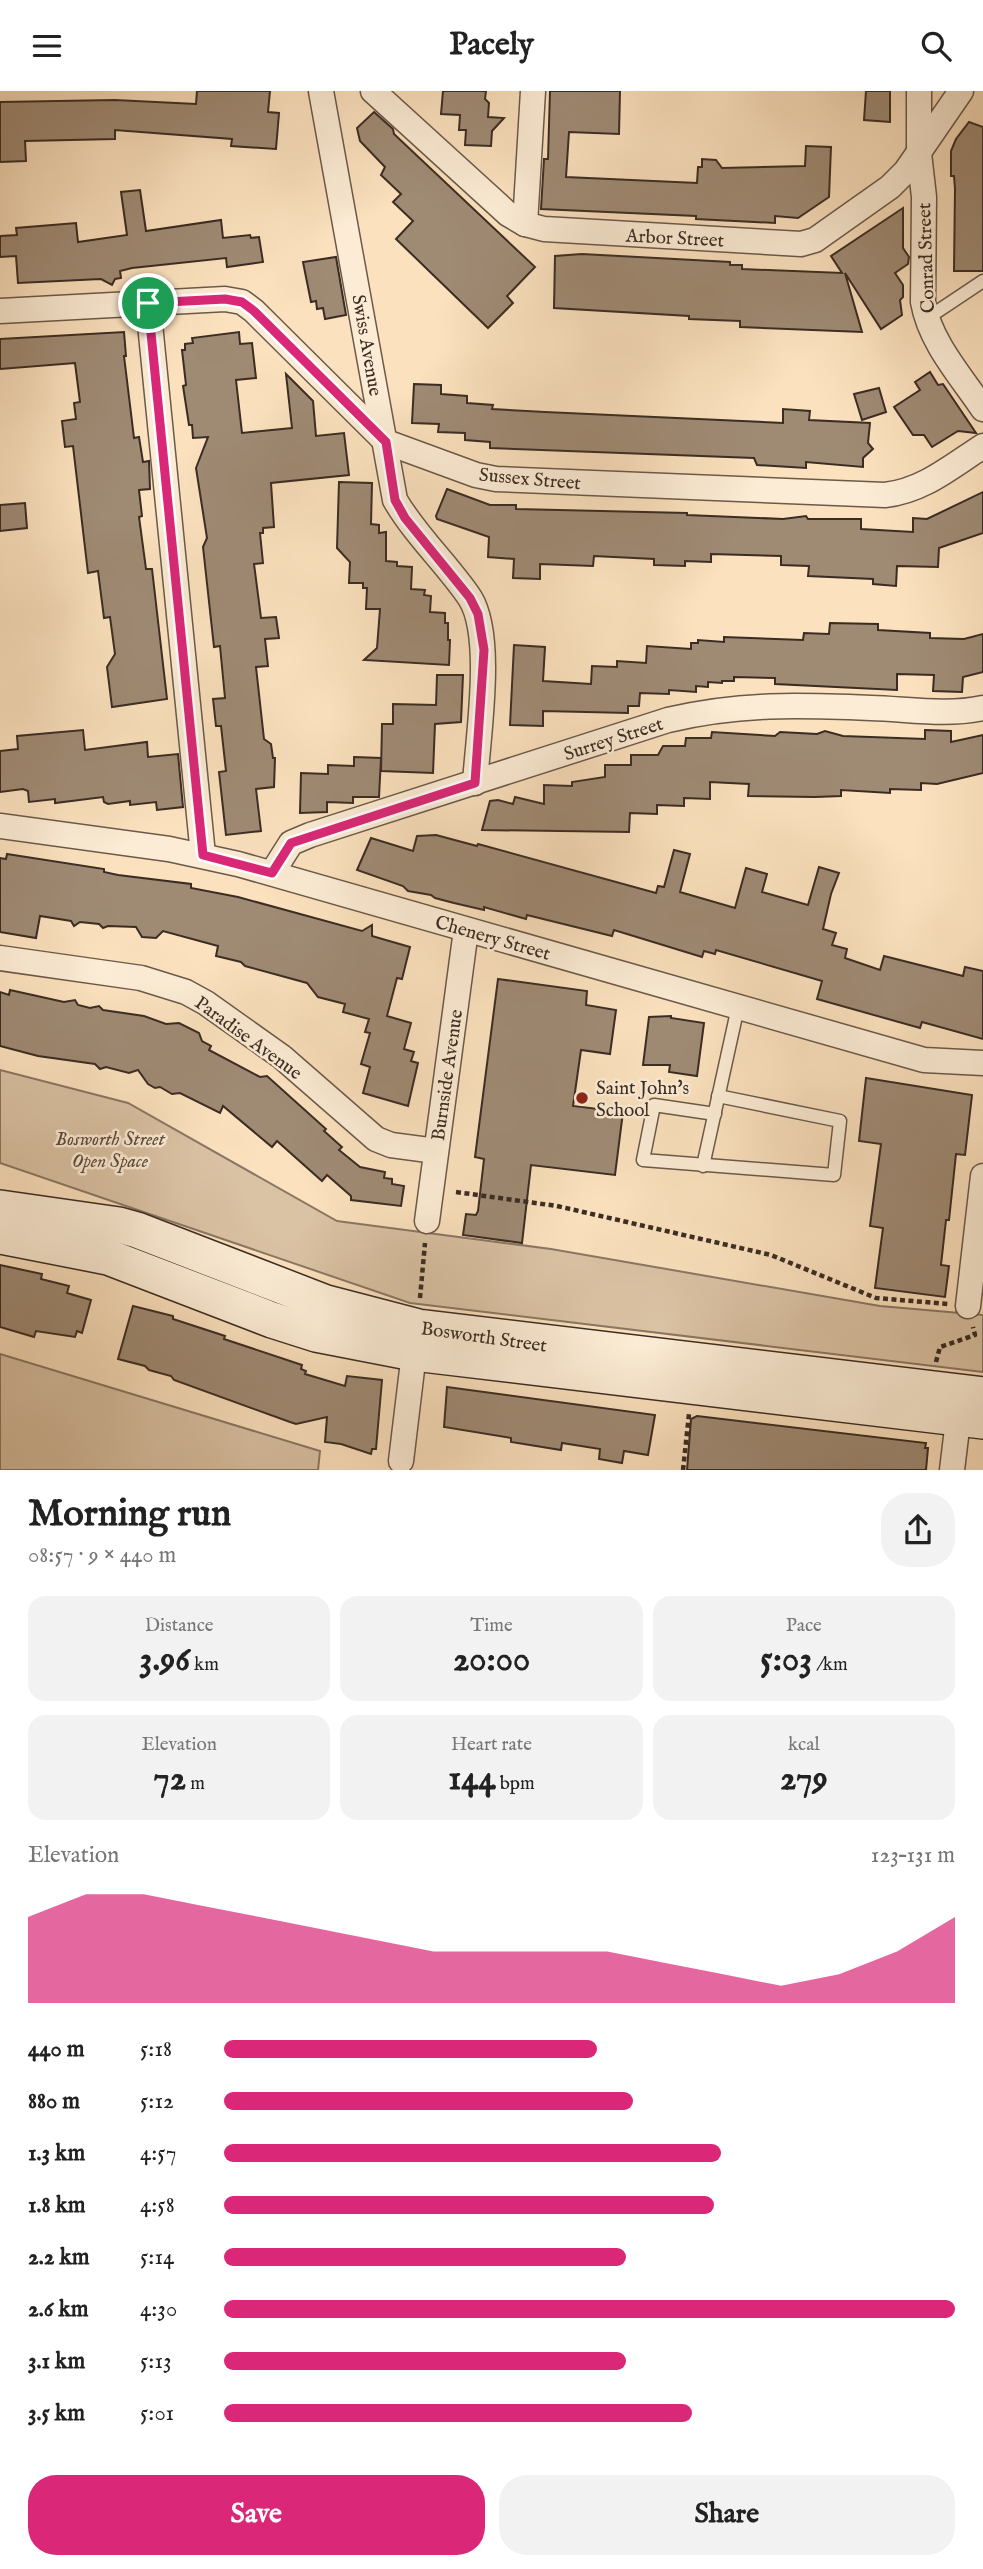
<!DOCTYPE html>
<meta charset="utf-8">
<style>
body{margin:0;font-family:"IM FELL English",serif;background:#f2f2f2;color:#222;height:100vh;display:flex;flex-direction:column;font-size:26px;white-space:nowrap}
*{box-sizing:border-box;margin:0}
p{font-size:23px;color:#767676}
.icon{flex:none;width:38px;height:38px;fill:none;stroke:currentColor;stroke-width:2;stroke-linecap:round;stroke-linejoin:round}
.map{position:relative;height:1379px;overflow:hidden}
.details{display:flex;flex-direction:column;background:#fff;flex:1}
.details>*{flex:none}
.pin{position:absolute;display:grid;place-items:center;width:60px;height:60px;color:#fff;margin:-30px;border:4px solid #fff;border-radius:50%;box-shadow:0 2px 7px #0007}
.round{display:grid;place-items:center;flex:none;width:74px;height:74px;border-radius:28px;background:#f2f2f2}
.overview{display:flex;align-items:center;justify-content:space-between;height:119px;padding:0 28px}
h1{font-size:38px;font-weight:700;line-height:52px}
.figures{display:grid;grid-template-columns:repeat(3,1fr);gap:10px;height:119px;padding:7px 28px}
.figures div{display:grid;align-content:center;border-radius:18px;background:#f2f2f2;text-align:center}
.figures b{font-size:35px;font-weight:700}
.figures small{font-size:19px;font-weight:400}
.figures p{font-size:19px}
.chart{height:196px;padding:14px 28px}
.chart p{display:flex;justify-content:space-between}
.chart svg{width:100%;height:126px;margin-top:7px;fill:#db2777;opacity:.7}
.button{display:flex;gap:14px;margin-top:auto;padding:14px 28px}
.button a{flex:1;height:80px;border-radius:28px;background:#db2777;color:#fff;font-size:28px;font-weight:700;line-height:80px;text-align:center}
.button a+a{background:#f2f2f2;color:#222}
ul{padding:0 28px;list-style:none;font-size:23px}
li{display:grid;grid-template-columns:112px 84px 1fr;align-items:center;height:52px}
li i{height:18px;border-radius:9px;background:#db2777}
header{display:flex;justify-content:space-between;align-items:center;height:91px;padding:0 28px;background:#fff;font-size:32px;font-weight:700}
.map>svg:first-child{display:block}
.green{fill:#dac2a4;stroke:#8a7764;stroke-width:2}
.building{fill:#9f8a74;stroke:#3b2c23;stroke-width:2}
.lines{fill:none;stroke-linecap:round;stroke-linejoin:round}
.service-casing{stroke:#6b594a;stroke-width:15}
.minor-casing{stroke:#6b594a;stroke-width:27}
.secondary-casing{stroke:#3b2c23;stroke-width:38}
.path{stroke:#3b2c23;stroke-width:4.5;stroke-dasharray:5 3.5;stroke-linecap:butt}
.service{stroke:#fcecd5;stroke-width:12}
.minor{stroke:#fcecd5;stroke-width:24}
.secondary{stroke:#fcecd5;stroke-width:35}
.route-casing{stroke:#fff;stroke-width:14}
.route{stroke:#db2777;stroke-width:9}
.poi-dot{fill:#8f2418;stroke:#fcecd5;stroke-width:2.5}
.labels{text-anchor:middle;stroke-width:5;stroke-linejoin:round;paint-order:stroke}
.street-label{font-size:19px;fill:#3b2c23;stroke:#fcecd5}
.poi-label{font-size:19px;fill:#3b2c23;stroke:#fcecd5;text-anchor:start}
.park-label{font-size:19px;font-style:italic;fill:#5b4a3d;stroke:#fcecd5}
</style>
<header><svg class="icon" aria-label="menu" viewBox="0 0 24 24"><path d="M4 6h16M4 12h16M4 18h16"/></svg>Pacely<svg class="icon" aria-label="search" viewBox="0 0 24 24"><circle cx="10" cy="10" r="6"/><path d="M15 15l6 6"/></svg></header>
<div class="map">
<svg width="983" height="1379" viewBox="0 0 983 1379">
<rect width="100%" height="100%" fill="#fbe1be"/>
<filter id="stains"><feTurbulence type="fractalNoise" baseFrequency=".00286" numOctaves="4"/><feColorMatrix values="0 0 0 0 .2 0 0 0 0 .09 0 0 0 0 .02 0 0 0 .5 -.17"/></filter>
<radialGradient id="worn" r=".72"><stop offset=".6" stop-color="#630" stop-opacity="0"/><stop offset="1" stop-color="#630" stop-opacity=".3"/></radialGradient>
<g class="green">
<path d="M0 979 128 1012 337 1130 551 1158 880 1215 983 1224V1281L410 1212 0 1072Z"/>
<path d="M0 1263 320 1360 318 1379H0Z"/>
</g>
<g class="building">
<path d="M197 0H270L268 21 279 22 276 58 231 55 232 48 115 39V48L25 50 26 70 0 71V11L115 9 196 13Z"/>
<path d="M443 0H486L485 8 489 12 488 26 504 27 492 40 491 55 465 54 466 39H459L460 24 441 23Z"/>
<path d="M550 0H620L619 43 569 41 566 86 697 92 698 76H702V68L716 69 722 77 805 75 806 55 831 56 829 106 798 127 775 125V132L696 128V125L541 118 544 68H548Z"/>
<path d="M866 0H890V31L864 29Z"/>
<path d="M374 21 393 38 394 43 535 176 507 205 513 212 488 237 396 148 413 130 393 111 401 103 381 84 385 76 360 50 357 37Z"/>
<path d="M969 31 983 36V180H954L955 98 954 85H951V60L956 48Z"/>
<path d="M140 99 146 140 221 129 223 147 250 144 251 147 259 146 263 171 227 176 226 167 132 177 120 180 121 187 115 188 112 194 101 188 18 192 16 165 0 166V145L17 144 16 137 76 132 78 151 127 144 121 101Z"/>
<path d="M903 117V157L909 166 908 173 895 182 903 194V206L900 209 902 224 881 238 845 182 862 241 740 236V230L689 228V225L554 217 555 165 582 163 730 171V174H742V178L842 182 831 165Z"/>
<path d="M336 166 346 224 325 228 323 217 317 218 316 210 311 211 303 171Z"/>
<path d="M124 241 126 265H124L134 347 139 346 143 371 149 370 150 398 139 399 142 425 139 426 146 478H152L167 608 112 616 107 576 115 563 110 526 104 527 98 480 88 482 73 355 65 356 62 330 76 328 74 312 80 311 75 272 0 278V248Z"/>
<path d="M239 241 240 253 252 252 256 287 236 289 242 342 292 337 286 283 313 310 316 345 344 342 349 384 271 392 274 436 263 437V442H260L263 472 254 473 261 527 276 526 279 547 265 548 268 575 256 576 264 648 271 653 273 667H275L274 696 256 698 261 740 226 744 219 681 226 680 221 635H216L213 608 225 607 220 555 214 556 203 456 207 447 196 377 208 346 193 347 192 334H189L183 295 186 294 182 259H185V253L193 252 192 247Z"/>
<path d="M930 281 938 294 943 293 976 342 958 340 932 356 924 344H913L894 316 920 299 915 291Z"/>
<path d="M414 293 441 294V303L467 305V312L493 314 492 318 545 321 783 332V318L810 320 809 329 870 332 868 352 873 358 863 367V376L806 371V377L757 374 754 367 490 357V351L465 349V342L438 341 439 333 412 332Z"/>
<path d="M879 297 886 321 862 329 854 303Z"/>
<path d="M339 391 372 392 371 433 379 434V442L386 441V470L397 471V475L412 476 411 498 425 499 424 504 431 505 430 521 445 522V532H448V549H450L449 574 364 569 377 557 380 518H366L367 497H363V492H349L350 471 337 457Z"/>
<path d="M447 398 490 414H516V418L687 422V424L783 428 806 425 808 428H861V438L913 441V427L927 428 983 401V442L939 457 938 476 897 475 896 495 873 493V488L808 485 809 475 781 474V465L711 463V471L685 470V475L654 474V468L594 465 593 475 540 473V488L513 487 514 468 488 466 489 446 437 428 436 425Z"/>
<path d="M25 412 27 437 0 440V414Z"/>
<path d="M830 532 878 533V539L930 542V547L964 548 983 543V581L963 586 962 601 933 600 934 584 897 583V599L775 593V587L734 586V590H722V592L708 591V596L696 595V601L669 599V603L640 602 639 615H628V622L543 620V635L510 634 514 554 545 556 543 590 591 593 592 575 617 576V570L646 572 647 555 691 558V552H698V549L724 551V546L803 549 804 542 829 543Z"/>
<path d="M437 584H463L461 631 435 633 433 682 381 680 382 633H393V613L436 614Z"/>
<path d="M83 639 85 659 147 651 148 666 178 663 183 716 157 719 156 711 130 714V710L108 713 104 711 103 706 55 712V708L29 711 28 700 23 698 0 701V660L18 658 17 645Z"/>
<path d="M925 639 951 640V651L983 644V682L937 693 921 692V699L890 698V702L841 699V705L815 706 748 705 749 693 710 691V708L684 707V715L657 714V723L630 722 629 741 482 739 490 710 498 709 513 713 515 706 544 713V694L572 695V691L605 686V674H631V664H658L663 655H685L686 647H711L712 641 775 645 780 641 817 643 825 640 843 645 925 648Z"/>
<path d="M354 666 381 667 379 706H353V712L327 711V721L300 722 301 682 328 683V674L354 675Z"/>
<path d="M436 744 477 755 478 753 656 802 658 795 664 796 674 759 690 763 680 801 735 817 746 777 767 783 762 801 808 814 819 776 839 782 831 803 823 838 836 842 832 854 847 858 845 867 880 879 884 865 963 885 965 876 983 880V948L922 931 920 937 817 908 822 890 716 859 715 863 704 860 702 866 614 839 612 845 527 824 526 828 484 816V819L454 812 435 807 431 804 408 800 403 795 357 779 371 747 413 760 417 745Z"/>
<path d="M7 763 104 778V781L118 784 191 793V797L238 806 362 840 372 834V845L410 856 402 888 397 887 387 925 411 932 404 958 414 961 411 970 418 972 408 1015 363 1002 370 976 361 973 370 942 365 941 369 928 343 921 345 913 318 906 307 892 245 875 241 871 216 865 218 855 163 840 156 847 142 846 136 836 108 835 103 837 99 833 80 831 74 835 71 830 40 825 36 847 0 841V767L6 768Z"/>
<path d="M498 888 587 900 586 914 616 919 610 963 581 959 573 1015 623 1021 615 1084 531 1074 522 1152 463 1144 466 1123 476 1124 478 1120 484 1068 475 1066Z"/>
<path d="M10 899 64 911 75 909 78 914 90 917 99 915 103 919 144 925 166 933 179 932 199 942 202 950 211 955 209 959 260 986 267 985 326 1038 324 1040 342 1056 339 1059 360 1076 385 1081 384 1087 392 1088V1093L404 1095 401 1115 351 1109V1105L327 1084 322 1090 277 1050 272 1056 223 1015 220 1022 180 1002 172 1003 160 996 155 997 148 993 138 979 129 982 106 976 100 978 95 973 38 965 0 955V901L9 904Z"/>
<path d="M671 925V927L704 932 697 985 669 981 670 974H643L649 926Z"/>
<path d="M866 987 972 1004 965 1064 956 1063 949 1129H946L941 1174 949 1175 945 1206 875 1197 883 1137 870 1135 881 1053 859 1050Z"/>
<path d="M0 1174 42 1183 41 1188 69 1195 67 1202 91 1209 82 1242 77 1240 75 1246 36 1240 34 1246 0 1236Z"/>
<path d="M133 1215 173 1225V1228L225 1245 224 1248 302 1274 301 1278 306 1280 305 1283 345 1295 347 1285 382 1289 376 1358H372L371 1363 341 1353 325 1351 327 1326 296 1333 290 1331 174 1289 171 1285 149 1279 145 1275 118 1268Z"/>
<path d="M447 1296 655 1324 648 1364 624 1360 622 1372 599 1368 600 1358 562 1352 561 1359 511 1351V1347L444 1336Z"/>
<path d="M697 1325 926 1352 925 1357H928L926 1379H687L691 1328Z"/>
</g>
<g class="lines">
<g class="service-casing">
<g id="service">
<path d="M926 228 983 190"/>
<path d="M715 1023 654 1014 643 1069 834 1084 840 1030 718 1005"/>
<path d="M703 1075 738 916"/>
</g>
</g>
<g class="minor-casing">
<g id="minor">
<path d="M321 0 395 409C416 445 447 473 470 507 494 545 478 645 475 692"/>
<path d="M373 0 508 123 525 133 544 138 801 153 815 149 890 96 906 80 961 0"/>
<path d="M919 0V62L924 106 923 211C930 251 960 284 983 318"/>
<path d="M525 133 533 0"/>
<path d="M148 213 203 764"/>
<path d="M0 220 225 208 242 211 254 220 386 351 476 384 496 388 885 404C923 400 952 375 983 355"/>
<path d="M0 735 169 758 238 773 924 969 983 972"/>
<path d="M272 782 291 752 310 744 668 629C740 612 798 614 871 617 907 618 947 625 983 617"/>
<path d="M0 867 141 887 186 901 206 912 282 966 376 1048 391 1054 436 1060"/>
<path d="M427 1130 466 839"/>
<path d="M968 1215 983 1085"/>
<path d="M401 1370 414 1262"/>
<path d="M952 1379 960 1313"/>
</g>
</g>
<g class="secondary-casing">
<g id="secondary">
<path d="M0 1117 119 1134 137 1139 326 1212 418 1236 983 1304"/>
<path d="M0 1145 108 1166 272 1229 316 1243 414 1262 983 1330"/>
</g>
</g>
<g class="path">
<path d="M456 1101 557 1115 771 1164 876 1207 948 1213"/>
<path d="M420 1207 425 1152"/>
<path d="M936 1271 940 1256 975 1244 973 1236"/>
<path d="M683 1379 689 1323"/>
</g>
<use href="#service" class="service"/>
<use href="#minor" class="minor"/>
<use href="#secondary" class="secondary"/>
</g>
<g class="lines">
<g class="route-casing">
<path id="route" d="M225 208 242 211 254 220 386 351 395 409 405 427 470 507 478 523 484 559 475 692 291 752 272 782 203 764 148 212Z"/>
</g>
<use href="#route" class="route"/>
</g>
<circle class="poi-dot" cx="582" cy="1007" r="7"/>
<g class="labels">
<g class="street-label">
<text transform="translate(675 146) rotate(3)" y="7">Arbor Street</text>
<text transform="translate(925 167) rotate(-92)" y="7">Conrad Street</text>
<text transform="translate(368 254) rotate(80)" y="7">Swiss Avenue</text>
<text transform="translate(530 387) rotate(5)" y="7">Sussex Street</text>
<text transform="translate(613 647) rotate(-18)" y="7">Surrey Street</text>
<text transform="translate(493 846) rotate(16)" y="7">Chenery Street</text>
<text transform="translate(249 946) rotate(36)" y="7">Paradise Avenue</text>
<text transform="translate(446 984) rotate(-82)" y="7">Burnside Avenue</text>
<text transform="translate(484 1245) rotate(8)" y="7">Bosworth Street</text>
</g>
<g class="poi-label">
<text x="596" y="1003">Saint John's<tspan x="596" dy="22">School</tspan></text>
</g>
<g class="park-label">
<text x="110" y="1054">Bosworth Street<tspan x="110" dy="22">Open Space</tspan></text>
</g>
</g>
<rect width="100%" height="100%" filter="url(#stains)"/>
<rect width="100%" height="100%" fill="url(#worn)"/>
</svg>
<div class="pin" style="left:148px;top:212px;background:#1e9e55"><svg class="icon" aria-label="arrive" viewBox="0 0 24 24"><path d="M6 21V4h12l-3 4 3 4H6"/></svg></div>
</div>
<section class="details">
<div class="overview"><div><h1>Morning run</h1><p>08:57 · 9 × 440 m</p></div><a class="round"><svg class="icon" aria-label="share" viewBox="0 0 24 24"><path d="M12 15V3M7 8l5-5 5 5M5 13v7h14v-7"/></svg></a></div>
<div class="figures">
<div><p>Distance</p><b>3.96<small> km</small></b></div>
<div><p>Time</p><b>20:00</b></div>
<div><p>Pace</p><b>5:03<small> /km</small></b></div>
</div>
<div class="figures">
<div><p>Elevation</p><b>72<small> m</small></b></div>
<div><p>Heart rate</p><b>144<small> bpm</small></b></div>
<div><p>kcal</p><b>279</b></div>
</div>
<div class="chart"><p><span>Elevation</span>123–131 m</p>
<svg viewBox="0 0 160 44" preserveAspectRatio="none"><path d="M0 44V14L10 6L20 6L30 10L40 14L50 18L60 22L70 26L80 26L90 26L100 26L110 30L120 34L130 38L140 34L150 26L160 14V44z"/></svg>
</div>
<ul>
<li><b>440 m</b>5:18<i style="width:51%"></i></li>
<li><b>880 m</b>5:12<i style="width:56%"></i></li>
<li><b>1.3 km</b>4:57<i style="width:68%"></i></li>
<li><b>1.8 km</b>4:58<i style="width:67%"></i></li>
<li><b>2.2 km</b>5:14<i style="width:55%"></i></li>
<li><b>2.6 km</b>4:30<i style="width:100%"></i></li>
<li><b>3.1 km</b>5:13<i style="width:55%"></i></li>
<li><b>3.5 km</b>5:01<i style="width:64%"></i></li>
</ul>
<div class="button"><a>Save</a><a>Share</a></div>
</section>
